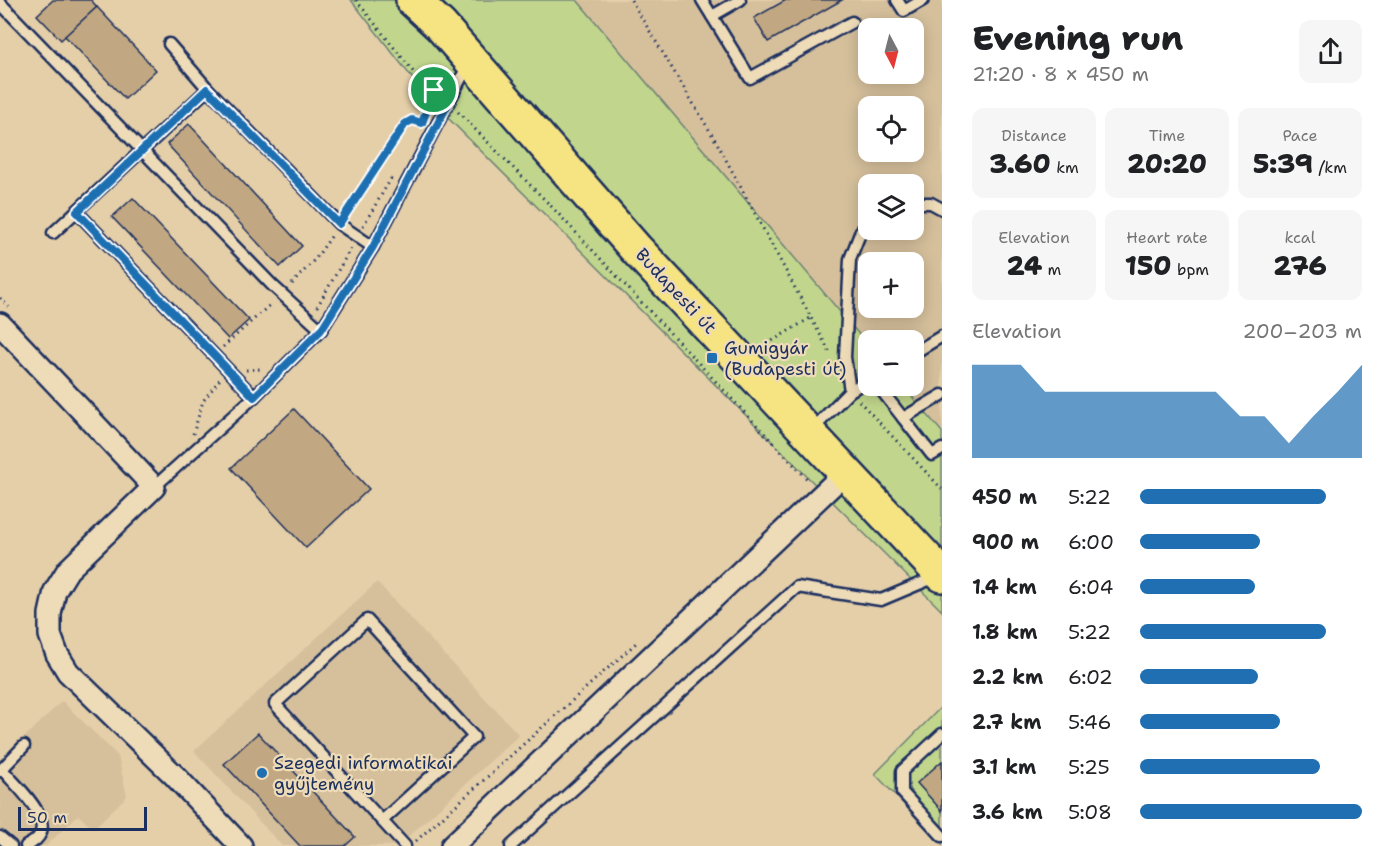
<!DOCTYPE html>
<meta charset="utf-8">
<style>
body{margin:0;font-family:"Shantell Sans",sans-serif;background:#f6f6f6;color:#202124;height:100vh;display:flex;flex-direction:column;font-size:22px;white-space:nowrap}
*{box-sizing:border-box;margin:0}
p{font-size:20px;color:#757577}
.icon{flex:none;width:33px;height:33px;fill:none;stroke:currentColor;stroke-width:2;stroke-linecap:round;stroke-linejoin:round}
.map{position:relative;flex:1;overflow:hidden}
.sheet{display:flex;flex-direction:column;background:#fff;width:450px}
.sheet>*{flex:none}
.needle{width:39px;rotate:173deg}
.controls{position:absolute;left:858px;top:18px;display:grid;gap:12px}
.controls a{display:grid;place-items:center;width:66px;height:66px;border-radius:12px;background:#fff;box-shadow:0 3px 15px #0003;font-size:30px}
.scale{position:absolute;left:18px;bottom:15px;width:129px;box-sizing:border-box;padding-left:6px;border:3px solid #1b2f5e;border-top:0;font-size:16px;line-height:21px;white-space:nowrap;color:#1b2f5e;-webkit-text-stroke:4px #eedbb8;paint-order:stroke}
.pin{position:absolute;display:grid;place-items:center;width:51px;height:51px;color:#fff;margin:-26px;border:3px solid #fff;border-radius:50%;box-shadow:0 2px 6px #0007}
.round{display:grid;place-items:center;flex:none;width:63px;height:63px;border-radius:12px;background:#f6f6f6}
.headline{display:flex;align-items:center;justify-content:space-between;height:102px;padding:0 30px}
h1{font-size:33px;font-weight:800;line-height:45px}
.stats{display:grid;grid-template-columns:repeat(3,1fr);gap:9px;height:102px;padding:6px 30px}
.stats div{display:grid;align-content:center;border-radius:12px;background:#f6f6f6;text-align:center}
.stats b{font-size:26px;font-weight:800}
.stats small{font-size:16px;font-weight:400}
.stats p{font-size:16px}
.chart{height:168px;padding:12px 30px}
.chart p{display:flex;justify-content:space-between}
.chart svg{width:100%;height:108px;margin-top:6px;fill:#1f6fb2;opacity:.7}
ul{padding:0 30px;list-style:none;font-size:20px}
li{display:grid;grid-template-columns:96px 72px 1fr;align-items:center;height:45px}
li i{height:15px;border-radius:8px;background:#1f6fb2}
main{display:flex;flex:1;min-height:0}
.map>svg:first-child{display:block}
.built{fill:#d6c09c;fill-rule:evenodd}
.green{fill:#c1d68c;stroke:#6e8275;stroke-width:1.5}
.building{fill:#c2a882;stroke:#1b2f5e;stroke-width:1.5}
.lines{fill:none;stroke-linecap:round;stroke-linejoin:round}
.service-casing{stroke:#1b2f5e;stroke-width:15}
.minor-casing{stroke:#1b2f5e;stroke-width:26}
.primary-casing{stroke:#1b2f5e;stroke-width:38}
.path{stroke:#1b2f5e;stroke-width:3;stroke-dasharray:1.5 4.5;stroke-linecap:butt}
.service{stroke:#eedbb8;stroke-width:10}
.minor{stroke:#eedbb8;stroke-width:21}
.primary{stroke:#f6e381;stroke-width:33}
.route-casing{stroke:#fff;stroke-width:12}
.route{stroke:#1f6fb2;stroke-width:8}
.poi-dot{fill:#1f6fb2;stroke:#eedbb8;stroke-width:2}
.labels{text-anchor:middle;stroke-width:4.5;stroke-linejoin:round;paint-order:stroke}
.street-label{font-size:18px;fill:#1b2f5e;stroke:#eedbb8}
.poi-label{font-size:18px;fill:#1b2f5e;stroke:#eedbb8;text-anchor:start}
</style>
<main>
<div class="map">
<svg width="942" height="846" viewBox="0 0 942 846">
<rect width="100%" height="100%" fill="#e5cfa9"/>
<filter id="ink" filterUnits="userSpaceOnUse"><feTurbulence type="fractalNoise" baseFrequency=".0167" numOctaves="2"/><feDisplacementMap in="SourceGraphic" scale="12" xChannelSelector="R" yChannelSelector="G"/><feConvolveMatrix kernelMatrix="1 2 1 2 8 2 1 2 1" color-interpolation-filters="sRGB"/></filter>
<g filter="url(#ink)">
<g class="built">
<path d="M577 0H942V432L903 386H914V340H868V345ZM868 28H914V74H868ZM868 106H914V152H868ZM868 184H914V230H868ZM868 262H914V308H868Z"/>
<path d="M377 582 519 735 398 846H282L194 751Z"/>
<path d="M62 701 118 756 127 796 93 829 78 815 46 846H0V761Z"/>
</g>
<g class="green">
<path d="M351 0H577L868 345V386H903L942 432V611L428 98Z"/>
<path d="M942 706V844L875 774Z"/>
</g>
<g class="building">
<path d="M53 0H91L97 7 61 40 37 15Z"/>
<path d="M786 0H842L768 42 754 18Z"/>
<path d="M97 7 156 70 125 99 65 36Z"/>
<path d="M189 124 302 246 280 267 167 144Z"/>
<path d="M133 198 249 320 228 339 112 217Z"/>
<path d="M294 409 369 489 306 548 231 468Z"/>
<path d="M258 733 355 837 345 846H300L224 764Z"/>
<path d="M942 761V811L917 783Z"/>
</g>
<g class="lines">
<g class="service-casing">
<g id="service">
<path d="M702 0 750 78 852 22"/>
<path d="M897 0 904 11 923 0"/>
<path d="M0 3 272 285 321 330"/>
<path d="M712 16 740 0"/>
<path d="M169 44 208 89 339 224 373 247"/>
<path d="M914 203H931L942 209"/>
<path d="M77 212 254 397"/>
<path d="M53 233 208 89"/>
<path d="M914 353 942 336"/>
<path d="M878 386 903 418 942 395"/>
<path d="M850 391 845 357 850 259 861 231 868 224"/>
<path d="M903 418 932 455 942 449"/>
<path d="M811 431 850 391 868 380"/>
<path d="M154 487 254 397 321 330 373 247 469 63"/>
<path d="M942 734 902 771V792L942 836"/>
<path d="M2 769C17 788 67 828 26 846"/>
<path d="M0 771 24 746"/>
<path d="M383 820 474 737 367 620 275 704 405 846"/>
<path d="M0 837 11 846"/>
<path d="M511 846 797 587 881 600 938 576"/>
</g>
</g>
<g class="minor-casing">
<g id="minor">
<path d="M0 324 154 487 68 570 55 591 50 614V635L57 654 68 672 175 776 241 846"/>
<path d="M452 846 846 472"/>
</g>
</g>
<g class="primary-casing">
<path id="primary" d="M413 0 441 26 636 249 942 575"/>
</g>
<g class="path">
<path d="M356 0 419 79 438 93"/>
<path d="M631 0 717 143 830 353"/>
<path d="M458 112 551 206 809 481"/>
<path d="M425 113 434 90"/>
<path d="M346 213 405 124 412 120 422 124"/>
<path d="M363 226 392 177"/>
<path d="M292 284 316 258 333 234"/>
<path d="M0 298 9 307"/>
<path d="M317 307 351 248"/>
<path d="M223 347 272 303"/>
<path d="M762 347 812 317"/>
<path d="M246 370 260 369"/>
<path d="M859 401 942 489"/>
<path d="M193 434 203 401 220 379"/>
<path d="M416 841 636 643"/>
</g>
<use href="#service" class="service"/>
<use href="#minor" class="minor"/>
<use href="#primary" class="primary"/>
</g>
</g>
<g class="lines" filter="url(#ink)">
<g class="route-casing">
<path id="route" d="M207 89 339 224 405 124 412 120 422 123 434 90 449 102 373 247 321 330 254 397 77 212Z"/>
</g>
<use href="#route" class="route"/>
</g>
<g class="poi-dot">
<rect x="706" y="352" width="12" height="12" rx="3"/>
<circle cx="262" cy="773" r="6"/>
</g>
<g class="labels">
<g class="street-label">
<text transform="translate(676 291) rotate(47)" y="6">Budapesti út</text>
</g>
<g class="poi-label">
<text x="724" y="354">Gumigyár<tspan x="724" dy="21">(Budapesti út)</tspan></text>
<text x="274" y="769">Szegedi informatikai<tspan x="274" dy="21">gyűjtemény</tspan></text>
</g>
</g>
</svg>
<div class="controls">
<a><svg class="needle" viewBox="-14 -14 28 28"><path d="M0-13l5 13h-10z" fill="#e53935"/><path d="M0 13l5-13h-10z" fill="#757577"/></svg></a>
<a><svg class="icon" aria-label="locate" viewBox="0 0 24 24"><circle cx="12" cy="12" r="6"/><path d="M12 2v4M12 18v4M2 12h4M18 12h4"/></svg></a>
<a><svg class="icon" aria-label="layers" viewBox="0 0 24 24"><path d="M12 4l9 5-9 5-9-5zM3 14l9 5 9-5"/></svg></a>
<a>+</a>
<a>−</a>
</div>
<div class="scale">50 m</div>
<div class="pin" style="left:434px;top:90px;background:#1e9e55"><svg class="icon" aria-label="arrive" viewBox="0 0 24 24"><path d="M6 21V4h12l-3 4 3 4H6"/></svg></div>
</div>
<section class="sheet">
<div class="headline"><div><h1>Evening run</h1><p>21:20 · 8 × 450 m</p></div><a class="round"><svg class="icon" aria-label="share" viewBox="0 0 24 24"><path d="M12 15V3M7 8l5-5 5 5M5 13v7h14v-7"/></svg></a></div>
<div class="stats">
<div><p>Distance</p><b>3.60<small> km</small></b></div>
<div><p>Time</p><b>20:20</b></div>
<div><p>Pace</p><b>5:39<small> /km</small></b></div>
</div>
<div class="stats">
<div><p>Elevation</p><b>24<small> m</small></b></div>
<div><p>Heart rate</p><b>150<small> bpm</small></b></div>
<div><p>kcal</p><b>276</b></div>
</div>
<div class="chart"><p><span>Elevation</span>200–203 m</p>
<svg viewBox="0 0 160 44" preserveAspectRatio="none"><path d="M0 44V6L10 6L20 6L30 17L40 17L50 17L60 17L70 17L80 17L90 17L100 17L110 27L120 27L130 38L140 27L150 17L160 6V44z"/></svg>
</div>
<ul>
<li><b>450 m</b>5:22<i style="width:84%"></i></li>
<li><b>900 m</b>6:00<i style="width:54%"></i></li>
<li><b>1.4 km</b>6:04<i style="width:52%"></i></li>
<li><b>1.8 km</b>5:22<i style="width:84%"></i></li>
<li><b>2.2 km</b>6:02<i style="width:53%"></i></li>
<li><b>2.7 km</b>5:46<i style="width:63%"></i></li>
<li><b>3.1 km</b>5:25<i style="width:81%"></i></li>
<li><b>3.6 km</b>5:08<i style="width:100%"></i></li>
</ul>
</section>
</main>
